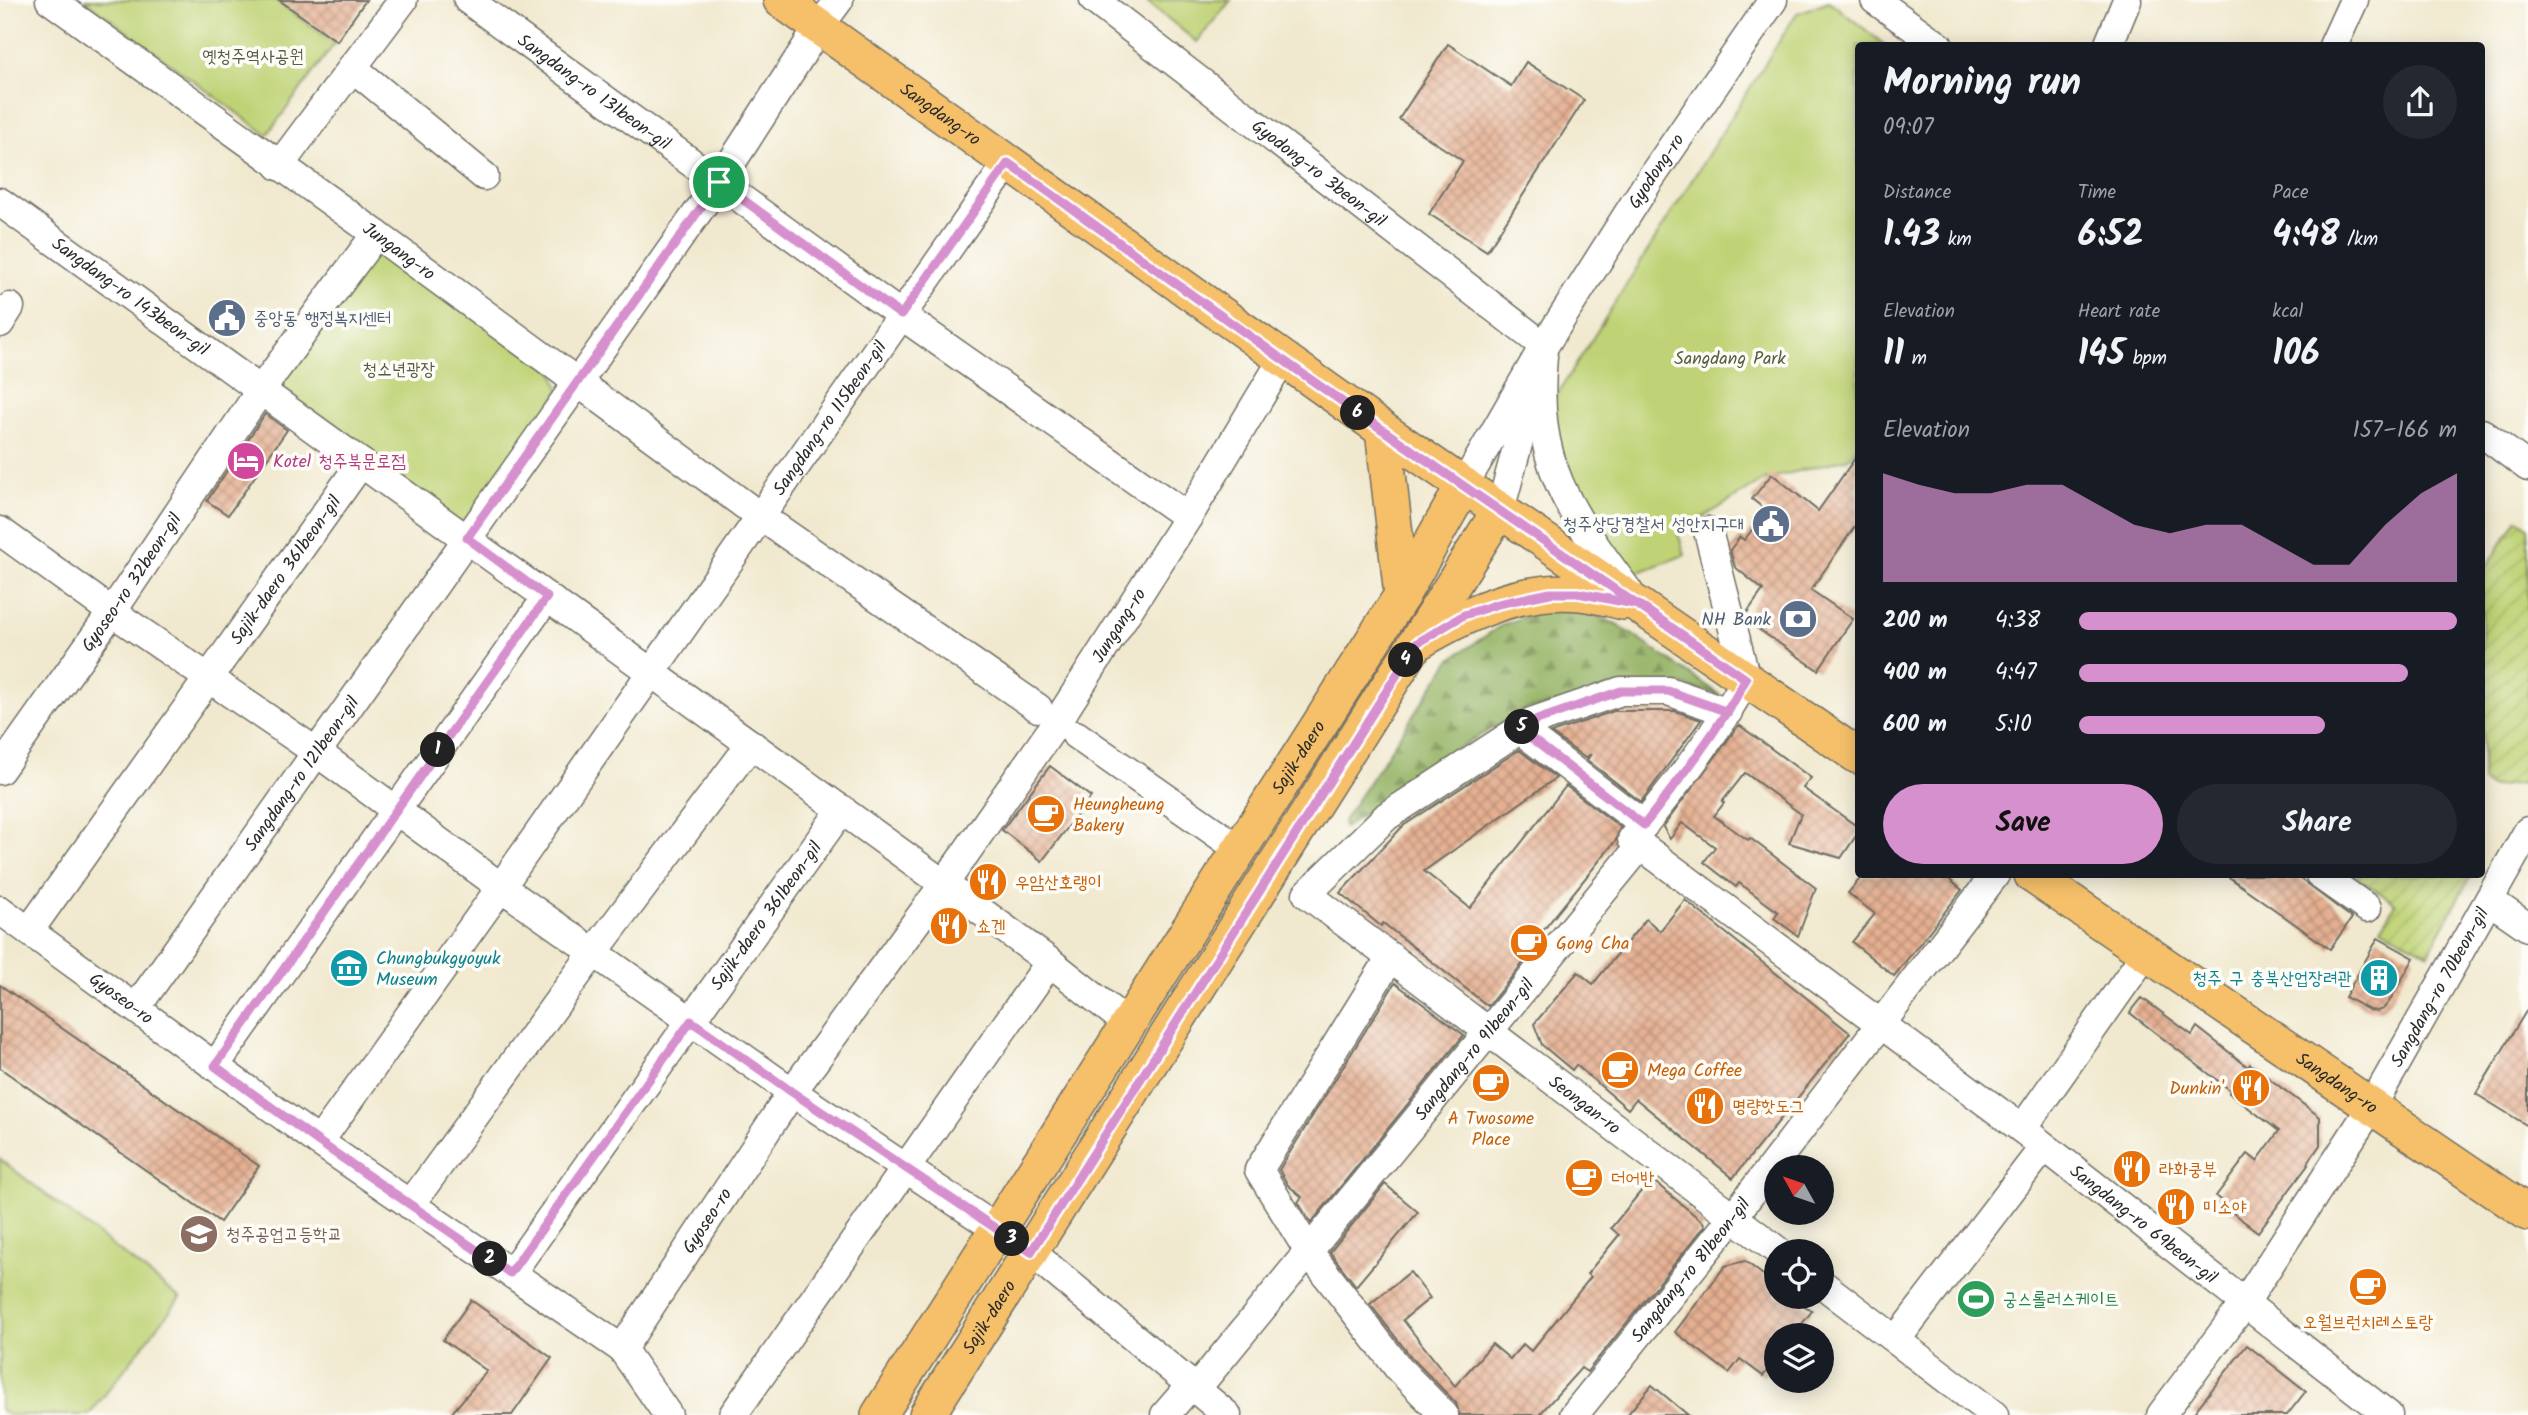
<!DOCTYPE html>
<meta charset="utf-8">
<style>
body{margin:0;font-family:Kalam,"Poor Story",sans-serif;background:#242831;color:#f1f3f6;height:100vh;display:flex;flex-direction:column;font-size:26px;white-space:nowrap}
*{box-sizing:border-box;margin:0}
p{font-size:23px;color:#9ea1a6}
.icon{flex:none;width:38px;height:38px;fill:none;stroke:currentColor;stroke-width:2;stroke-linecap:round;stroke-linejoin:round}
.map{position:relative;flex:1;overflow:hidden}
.side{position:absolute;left:1855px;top:42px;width:630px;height:836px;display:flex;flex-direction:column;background:#171b24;border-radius:7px;box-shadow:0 4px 18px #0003}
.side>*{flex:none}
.needle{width:46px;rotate:310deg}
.buttons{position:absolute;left:1764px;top:1155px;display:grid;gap:14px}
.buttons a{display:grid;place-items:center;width:70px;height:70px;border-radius:50%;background:#171b24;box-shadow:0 4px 18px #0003;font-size:35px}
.pin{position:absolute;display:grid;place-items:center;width:60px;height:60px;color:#fff;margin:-30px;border:4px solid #fff;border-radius:50%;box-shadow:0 2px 7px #0007}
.km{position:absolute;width:35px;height:35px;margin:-18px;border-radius:50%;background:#222;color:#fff;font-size:19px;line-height:35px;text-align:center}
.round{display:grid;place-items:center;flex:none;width:74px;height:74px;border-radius:37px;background:#242831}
.overview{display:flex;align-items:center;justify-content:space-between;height:119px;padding:0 28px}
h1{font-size:38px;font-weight:600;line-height:52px}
.metrics{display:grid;grid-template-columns:repeat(3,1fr);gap:10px;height:119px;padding:7px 28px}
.metrics div{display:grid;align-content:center}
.metrics b{font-size:35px;font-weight:600}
.metrics small{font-size:19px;font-weight:400}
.metrics p{font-size:19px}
.chart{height:196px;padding:14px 28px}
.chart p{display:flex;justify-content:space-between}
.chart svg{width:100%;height:126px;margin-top:7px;fill:#d690ce;opacity:.7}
.cta{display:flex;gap:14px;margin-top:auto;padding:14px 28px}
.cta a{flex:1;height:80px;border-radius:42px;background:#d690ce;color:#111;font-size:28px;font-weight:600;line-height:80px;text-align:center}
.cta a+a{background:#242831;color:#f1f3f6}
ul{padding:0 28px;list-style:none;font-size:23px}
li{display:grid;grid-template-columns:112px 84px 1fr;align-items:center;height:52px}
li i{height:18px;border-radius:9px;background:#d690ce}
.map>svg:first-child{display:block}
.forest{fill:url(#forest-firs);stroke:#617049;stroke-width:2}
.park{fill:#bfd376;stroke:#757f50;stroke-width:2}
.garden{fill:url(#garden-furrows);stroke:#757f50;stroke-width:2}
.building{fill:url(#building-cross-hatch)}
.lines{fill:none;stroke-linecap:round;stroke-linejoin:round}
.minor-casing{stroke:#706e64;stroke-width:31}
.major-casing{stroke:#706e64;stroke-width:38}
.minor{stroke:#fff;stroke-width:28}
.major{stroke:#f6c06b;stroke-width:35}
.route-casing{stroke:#fff;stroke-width:14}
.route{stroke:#d690ce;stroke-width:9}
.labels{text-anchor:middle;stroke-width:7;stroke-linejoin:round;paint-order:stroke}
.park-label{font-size:18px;fill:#575d42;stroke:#fdfcf7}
.street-label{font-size:18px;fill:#2b2b2b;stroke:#fdfcf7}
.service-label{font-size:18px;fill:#4e5e75;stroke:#fdfcf7;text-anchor:end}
.hotel-label{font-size:18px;fill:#b23c85;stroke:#fdfcf7;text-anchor:start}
.food-label{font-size:18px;fill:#c56008;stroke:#fdfcf7;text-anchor:start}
.culture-label{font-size:18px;fill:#0d838f;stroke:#fdfcf7;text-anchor:start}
.education-label{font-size:18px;fill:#785e54;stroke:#fdfcf7;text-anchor:start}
.leisure-label{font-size:18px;fill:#27864d;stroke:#fdfcf7;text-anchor:start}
</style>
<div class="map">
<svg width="2528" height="1415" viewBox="0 0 2528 1415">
<defs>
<pattern id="forest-firs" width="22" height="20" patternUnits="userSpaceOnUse" patternTransform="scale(1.75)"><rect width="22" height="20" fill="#97b567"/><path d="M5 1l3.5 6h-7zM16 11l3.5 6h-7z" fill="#7b9355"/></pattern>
<pattern id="garden-furrows" width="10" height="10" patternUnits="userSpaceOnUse" patternTransform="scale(1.75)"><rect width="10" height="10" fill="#bfd376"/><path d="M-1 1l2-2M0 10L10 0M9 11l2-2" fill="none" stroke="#a4b566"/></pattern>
<pattern id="building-cross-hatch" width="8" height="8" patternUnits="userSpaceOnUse" patternTransform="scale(1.75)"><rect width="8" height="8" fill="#e5b092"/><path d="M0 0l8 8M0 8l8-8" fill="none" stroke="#ba8f77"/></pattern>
</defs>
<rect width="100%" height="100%" fill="#fdfcf7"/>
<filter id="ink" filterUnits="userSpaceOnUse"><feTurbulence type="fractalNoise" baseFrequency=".0143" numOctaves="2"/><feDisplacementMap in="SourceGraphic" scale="14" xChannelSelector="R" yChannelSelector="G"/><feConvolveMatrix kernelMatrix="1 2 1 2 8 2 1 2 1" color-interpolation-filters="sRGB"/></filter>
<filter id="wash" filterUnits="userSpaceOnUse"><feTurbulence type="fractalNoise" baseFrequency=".00686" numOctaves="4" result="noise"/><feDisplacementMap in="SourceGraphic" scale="28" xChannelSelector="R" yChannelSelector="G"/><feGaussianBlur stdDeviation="1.57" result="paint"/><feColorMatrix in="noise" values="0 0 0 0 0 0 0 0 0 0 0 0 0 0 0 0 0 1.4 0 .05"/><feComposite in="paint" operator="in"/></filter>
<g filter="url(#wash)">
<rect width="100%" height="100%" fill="#f1e9cf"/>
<path class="forest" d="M1578 608 1618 625 1720 695 1681 685 1527 709 1435 761 1344 828 1343 821 1451 659 1502 625 1542 610Z"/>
<g class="park">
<path d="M84 0H275L335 43 267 135Z"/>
<path d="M1145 0H1231L1197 42Z"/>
<path d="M1829 1 1885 45 1858 46V445L1849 458 1764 480 1678 533 1685 555 1631 575 1564 476 1552 403 1797 13Z"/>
<path d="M388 249 550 364 560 391 467 531 269 390 366 258Z"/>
<path d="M0 1159 180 1298 89 1415H8L0 1409Z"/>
</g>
<g class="garden">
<path d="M2517 519 2528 527V777L2525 783 2490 787 2482 781V574Z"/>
<path d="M2353 875H2471L2428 954 2381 928 2396 904Z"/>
</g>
<g id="blocks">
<g class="building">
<path d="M279 0H366L337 41Z"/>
<path d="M1448 44 1511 86 1526 62 1584 100 1487 251 1429 214 1463 161 1399 119Z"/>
<path d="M265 414 287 430 228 515 207 501Z"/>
<path d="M1858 454V522L1811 590 1853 619 1818 670 1748 622 1746 614 1763 590 1735 567 1730 550 1740 537 1744 540 1767 511 1752 499 1772 474 1818 511Z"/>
<path d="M1614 711H1675L1701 720 1641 802 1587 760 1591 754 1585 758 1551 733Z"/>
<path d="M1739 725 1811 778 1803 788 1858 827V833L1841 858 1789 843 1801 814 1745 773 1722 802 1724 803 1714 816 1748 840 1750 838 1816 888 1798 936 1774 918 1778 912 1739 883 1736 887 1704 862 1715 847 1682 823 1670 839 1663 827Z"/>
<path d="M1519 750 1556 778 1424 871 1470 908 1566 786 1620 827 1616 840 1541 933 1545 936 1488 1006 1383 923 1381 926 1340 893 1403 826Z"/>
<path d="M1050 766 1091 797 1042 861 1002 830Z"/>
<path d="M1863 875H1944L1962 890 1894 976 1852 942 1875 914 1848 893Z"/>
<path d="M2226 875H2295L2352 918 2330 949Z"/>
<path d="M1685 900 1850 1033 1733 1178 1636 1099 1628 1109 1576 1065 1572 1070 1542 1045 1534 1024 1578 972 1593 984 1646 919 1660 931Z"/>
<path d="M2378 938 2414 958 2389 1002 2383 1009 2377 1011 2369 1010 2345 997Z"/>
<path d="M1395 983 1464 1035 1311 1223 1298 1202 1302 1197 1288 1185 1279 1170Z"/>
<path d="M0 985 259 1166 220 1222 0 1068Z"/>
<path d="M2142 998 2192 1035 2197 1027 2248 1067 2250 1064 2320 1117V1145L2307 1164 2308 1165 2258 1232 2222 1205 2224 1202 2216 1196 2248 1154 2257 1161 2279 1131 2229 1093 2230 1090 2130 1013Z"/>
<path d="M2528 1008V1126L2476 1094Z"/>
<path d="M1651 1179 1703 1222 1705 1226 1587 1372 1581 1368 1539 1415H1460L1456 1403 1412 1358 1370 1304 1410 1272 1430 1298 1403 1320 1455 1386 1492 1344 1510 1359 1523 1344 1531 1351 1591 1277 1587 1274 1619 1235 1611 1228Z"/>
<path d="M1385 1184 1418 1212 1356 1286 1330 1252Z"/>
<path d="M1745 1261 1776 1285V1297H1792L1812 1311 1793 1335H1776V1358L1763 1376 1740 1359 1729 1373 1675 1332 1725 1266Z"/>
<path d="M471 1300 552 1358 512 1415H450L487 1371 443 1340Z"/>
<path d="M2247 1345 2306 1391 2287 1415H2192Z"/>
<path d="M1652 1385 1688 1415H1627Z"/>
</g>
</g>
</g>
<g filter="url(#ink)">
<use href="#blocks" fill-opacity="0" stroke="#706e64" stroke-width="2"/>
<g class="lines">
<g class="minor-casing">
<g id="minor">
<path id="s1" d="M50 0 376 234 746 506"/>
<path id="s2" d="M468 0 901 315 1188 517"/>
<path id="s3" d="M1094 0 1544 346"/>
<path d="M1875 0 1939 46"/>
<path d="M2108 46 2127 0"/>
<path d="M2333 46 2354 0"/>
<path d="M352 67 484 176"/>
<path d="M279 166 403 0"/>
<path id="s4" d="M0 202 944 884 1050 962 1128 1024"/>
<path d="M0 323 10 307"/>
<path d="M1543 356C1533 463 1568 510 1629 592"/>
<path d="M2482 433 2528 467"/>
<path id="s5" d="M1464 485 1544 346 1650 179 1773 0"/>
<path d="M1500 510 1533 389"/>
<path d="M776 527 1038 708"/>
<path d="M0 531 112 612 315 751 501 887 792 1092 1031 1252 1227 1415"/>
<path id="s6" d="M1708 531 1746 679C1715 737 1673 788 1632 839L2022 1129 2388 1415"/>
<path id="s7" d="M1728 712 1668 691H1621L1531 722 1387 816 1307 894 1778 1251"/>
<path d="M1519 729 1644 825"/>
<path d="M1076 735 1239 849"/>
<path id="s8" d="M0 770 112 612 260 391 376 234"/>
<path d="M2320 875 2367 908"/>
<path d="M2489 900 2528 927"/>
<path id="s9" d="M0 910 319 1142 622 1349 668 1415"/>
<path id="s10" d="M29 931 361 463"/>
<path d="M1391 957 1259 1170 1309 1252 1399 1369 1444 1415"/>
<path id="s11" d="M136 1008 719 182 819 27 839 0"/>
<path d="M215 1066 547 597"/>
<path d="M2022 1129 2146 953"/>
<path id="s12" d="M319 1142 501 887 1008 163"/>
<path d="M410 1205 594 952 751 744"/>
<path id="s13" d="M511 1273 842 809"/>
<path d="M1822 1284 1994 1415"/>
<path d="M1896 1340 2044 1147"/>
<path id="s14" d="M622 1349 792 1092 944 884 1057 722 1188 517 1283 359"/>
<path id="s15" d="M1196 1389 1641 845"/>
<path d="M733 1415 1050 962"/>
<path d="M1165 1415 1191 1385"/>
<path id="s16" d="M1574 1415 1733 1217 1995 875"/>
<path id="s17" d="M2161 1415 2244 1304 2372 1106 2528 831"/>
</g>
</g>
<g class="major-casing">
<g id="major">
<path id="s18" d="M781 0 1383 430 1858 756"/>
<path d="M1383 430 1402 595"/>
<path d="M1420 641C1467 613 1523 587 1580 593 1594 595 1608 598 1623 602"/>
<path id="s19" d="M2032 875 2528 1213"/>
<path id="s20" d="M879 1415 1402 595 1464 485"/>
<path id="s21" d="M927 1415 1500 510"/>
</g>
</g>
<use href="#minor" class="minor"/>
<use href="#major" class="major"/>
</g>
</g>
<g class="lines" filter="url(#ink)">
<g class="route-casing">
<path id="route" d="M719 182 467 538 547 597 215 1066 319 1142 510 1273 691 1021 792 1092 1031 1252 1417 643 1464 615 1498 604 1550 593H1578L1639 605 1746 679C1717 732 1681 778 1644 825L1519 729 1531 722 1621 691H1668L1728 712 1746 679C1625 596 1503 514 1383 430 1257 343 1133 252 1008 163L901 315 719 182"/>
</g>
<use href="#route" class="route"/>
</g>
<defs>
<g id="civic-disc" transform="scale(2.0125)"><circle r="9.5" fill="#5c6f8a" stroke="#fdfcf7"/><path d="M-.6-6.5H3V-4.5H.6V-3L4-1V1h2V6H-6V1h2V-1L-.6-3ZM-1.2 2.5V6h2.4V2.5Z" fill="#fff"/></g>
<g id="hotel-disc" transform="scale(2.0125)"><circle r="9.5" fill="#d1479c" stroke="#fdfcf7"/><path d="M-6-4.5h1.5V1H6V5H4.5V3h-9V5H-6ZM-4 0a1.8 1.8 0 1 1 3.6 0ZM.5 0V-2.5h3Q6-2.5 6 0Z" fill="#fff"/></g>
<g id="bank-disc" transform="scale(2.0125)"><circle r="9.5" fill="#5c6f8a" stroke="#fdfcf7"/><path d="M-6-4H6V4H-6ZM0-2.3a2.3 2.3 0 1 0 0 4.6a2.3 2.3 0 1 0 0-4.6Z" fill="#fff"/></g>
<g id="cafe-disc" transform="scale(2.0125)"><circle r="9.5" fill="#e8710a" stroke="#fdfcf7"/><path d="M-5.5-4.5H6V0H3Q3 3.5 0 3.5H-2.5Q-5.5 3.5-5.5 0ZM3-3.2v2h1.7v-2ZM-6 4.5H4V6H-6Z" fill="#fff"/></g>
<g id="restaurant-disc" transform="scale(2.0125)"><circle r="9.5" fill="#e8710a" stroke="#fdfcf7"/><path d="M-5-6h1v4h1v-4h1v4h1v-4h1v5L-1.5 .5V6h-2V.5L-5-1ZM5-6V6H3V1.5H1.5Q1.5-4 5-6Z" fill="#fff"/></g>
<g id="museum-disc" transform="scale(2.0125)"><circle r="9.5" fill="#0f9aa8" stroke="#fdfcf7"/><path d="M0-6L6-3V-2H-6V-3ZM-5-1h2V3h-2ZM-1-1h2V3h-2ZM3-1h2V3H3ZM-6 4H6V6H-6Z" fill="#fff"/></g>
<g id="building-disc" transform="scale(2.0125)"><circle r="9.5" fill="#0f9aa8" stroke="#fdfcf7"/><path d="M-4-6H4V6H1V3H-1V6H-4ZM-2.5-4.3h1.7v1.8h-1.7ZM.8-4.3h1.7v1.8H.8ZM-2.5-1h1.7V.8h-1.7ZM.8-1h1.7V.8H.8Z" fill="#fff"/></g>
<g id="school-disc" transform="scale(2.0125)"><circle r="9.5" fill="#8d6e63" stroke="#fdfcf7"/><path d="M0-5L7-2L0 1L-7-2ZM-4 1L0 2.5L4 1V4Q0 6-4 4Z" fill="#fff"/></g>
<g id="stadium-disc" transform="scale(2.0125)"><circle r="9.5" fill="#2e9e5b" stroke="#fdfcf7"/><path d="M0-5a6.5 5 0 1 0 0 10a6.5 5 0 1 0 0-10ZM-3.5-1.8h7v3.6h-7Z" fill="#fff"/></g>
</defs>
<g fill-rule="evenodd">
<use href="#civic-disc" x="227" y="318"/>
<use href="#hotel-disc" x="246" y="461"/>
<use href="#civic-disc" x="1771" y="524"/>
<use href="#bank-disc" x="1798" y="619"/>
<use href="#cafe-disc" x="1046" y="814"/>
<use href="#restaurant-disc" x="988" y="882"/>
<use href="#restaurant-disc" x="949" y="926"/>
<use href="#cafe-disc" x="1529" y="943"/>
<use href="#museum-disc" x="349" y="968"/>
<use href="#building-disc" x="2379" y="978"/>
<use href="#cafe-disc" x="1620" y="1070"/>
<use href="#cafe-disc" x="1491" y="1083"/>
<use href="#restaurant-disc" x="2251" y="1088"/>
<use href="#restaurant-disc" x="1705" y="1106"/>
<use href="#restaurant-disc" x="2132" y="1169"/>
<use href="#cafe-disc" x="1584" y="1178"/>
<use href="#restaurant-disc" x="2176" y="1207"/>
<use href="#school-disc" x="199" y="1234"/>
<use href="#cafe-disc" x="2368" y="1287"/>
<use href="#stadium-disc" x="1976" y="1299"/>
</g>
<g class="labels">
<g class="park-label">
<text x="253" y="62">옛청주역사공원</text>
<text x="1730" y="364">Sangdang Park</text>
<text x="399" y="375">청소년광장</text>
</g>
<g class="street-label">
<text dy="6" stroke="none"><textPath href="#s2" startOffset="156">Sangdang-ro 131beon-gil</textPath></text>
<text dy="6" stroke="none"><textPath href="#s18" startOffset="196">Sangdang-ro</textPath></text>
<text dy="6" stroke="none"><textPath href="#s5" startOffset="368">Gyodong-ro</textPath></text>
<text dy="6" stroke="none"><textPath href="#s3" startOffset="284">Gyodong-ro 3beon-gil</textPath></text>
<text dy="6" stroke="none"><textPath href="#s1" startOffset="430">Jungang-ro</textPath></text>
<text dy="6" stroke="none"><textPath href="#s4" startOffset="161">Sangdang-ro 143beon-gil</textPath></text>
<text dy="6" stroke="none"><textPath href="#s12" startOffset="886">Sangdang-ro 115beon-gil</textPath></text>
<text dy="6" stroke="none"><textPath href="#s10" startOffset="443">Sajik-daero 361beon-gil</textPath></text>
<text dy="6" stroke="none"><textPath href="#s8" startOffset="229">Gyoseo-ro 32beon-gil</textPath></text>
<text dy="6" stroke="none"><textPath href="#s14" startOffset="878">Jungang-ro</textPath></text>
<text dy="6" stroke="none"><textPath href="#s20" startOffset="780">Sajik-daero</textPath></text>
<text dy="6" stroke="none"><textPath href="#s11" startOffset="287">Sangdang-ro 121beon-gil</textPath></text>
<text dy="6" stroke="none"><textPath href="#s13" startOffset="439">Sajik-daero 361beon-gil</textPath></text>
<text dy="6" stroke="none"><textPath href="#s17" startOffset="511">Sangdang-ro 70beon-gil</textPath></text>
<text dy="6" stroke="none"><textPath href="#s9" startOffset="150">Gyoseo-ro</textPath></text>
<text dy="6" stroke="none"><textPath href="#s15" startOffset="439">Sangdang-ro 91beon-gil</textPath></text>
<text dy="6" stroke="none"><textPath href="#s19" startOffset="369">Sangdang-ro</textPath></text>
<text dy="6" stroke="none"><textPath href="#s7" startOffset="838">Seongan-ro</textPath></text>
<text dy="6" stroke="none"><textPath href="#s14" startOffset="154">Gyoseo-ro</textPath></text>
<text dy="6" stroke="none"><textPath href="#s6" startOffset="990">Sangdang-ro 69beon-gil</textPath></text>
<text dy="6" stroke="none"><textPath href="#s16" startOffset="186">Sangdang-ro 81beon-gil</textPath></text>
<text dy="6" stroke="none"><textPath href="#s21" startOffset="116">Sajik-daero</textPath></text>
</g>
<g class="service-label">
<text x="254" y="324" text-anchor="start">중앙동 행정복지센터</text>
<text x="1744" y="530">청주상당경찰서 성안지구대</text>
<text x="1771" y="625">NH Bank</text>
</g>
<g class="hotel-label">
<text x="273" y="467">Kotel 청주북문로점</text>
</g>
<g class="food-label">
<text x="1073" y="810">Heungheung<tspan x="1073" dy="21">Bakery</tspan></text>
<text x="1015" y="888">우암산호랭이</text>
<text x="976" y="932">쇼겐</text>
<text x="1556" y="949">Gong Cha</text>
<text x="1647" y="1076">Mega Coffee</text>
<text x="2224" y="1094" text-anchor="end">Dunkin'</text>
<text x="1732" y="1112">명량핫도그</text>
<text x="1491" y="1124" text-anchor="middle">A Twosome<tspan x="1491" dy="21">Place</tspan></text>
<text x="2159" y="1175">라화쿵부</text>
<text x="1611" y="1184">더어반</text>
<text x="2203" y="1213">미소야</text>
<text x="2368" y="1328" text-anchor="middle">오월브런치레스토랑</text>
</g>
<g class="culture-label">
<text x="376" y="964">Chungbukgyoyuk<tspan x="376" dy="21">Museum</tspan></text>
<text x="2352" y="984" text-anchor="end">청주 구 충북산업장려관</text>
</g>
<g class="education-label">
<text x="226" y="1240">청주공업고등학교</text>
</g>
<g class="leisure-label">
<text x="2003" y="1305">궁스롤러스케이트</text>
</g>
</g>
</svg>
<div class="buttons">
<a><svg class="needle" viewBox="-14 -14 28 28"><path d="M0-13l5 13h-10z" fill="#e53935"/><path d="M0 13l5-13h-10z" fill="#9ea1a6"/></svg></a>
<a><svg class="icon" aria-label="locate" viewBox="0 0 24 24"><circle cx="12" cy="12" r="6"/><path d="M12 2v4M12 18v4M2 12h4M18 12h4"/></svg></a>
<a><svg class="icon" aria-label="layers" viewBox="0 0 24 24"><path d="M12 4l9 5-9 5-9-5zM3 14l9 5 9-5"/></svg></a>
</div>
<div class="pin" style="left:719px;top:182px;background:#1e9e55"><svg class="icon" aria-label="arrive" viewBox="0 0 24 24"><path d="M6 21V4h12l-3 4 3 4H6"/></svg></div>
<b class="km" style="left:438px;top:750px">1</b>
<b class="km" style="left:490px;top:1259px">2</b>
<b class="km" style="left:1012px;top:1239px">3</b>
<b class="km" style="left:1406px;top:660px">4</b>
<b class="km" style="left:1522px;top:727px">5</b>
<b class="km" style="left:1358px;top:413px">6</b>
<section class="side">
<div class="overview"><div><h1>Morning run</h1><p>09:07</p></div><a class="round"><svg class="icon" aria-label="share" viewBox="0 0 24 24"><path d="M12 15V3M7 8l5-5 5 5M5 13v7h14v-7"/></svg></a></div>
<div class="metrics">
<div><p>Distance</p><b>1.43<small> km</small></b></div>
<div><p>Time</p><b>6:52</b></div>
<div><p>Pace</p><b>4:48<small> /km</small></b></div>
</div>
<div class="metrics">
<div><p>Elevation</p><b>11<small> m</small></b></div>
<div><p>Heart rate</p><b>145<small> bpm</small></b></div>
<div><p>kcal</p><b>106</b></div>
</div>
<div class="chart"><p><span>Elevation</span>157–166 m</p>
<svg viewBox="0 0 160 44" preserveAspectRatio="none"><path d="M0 44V6L10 10L20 13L30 13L40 10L50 10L60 17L70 24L80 27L90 24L100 24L110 31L120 38L130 38L140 24L150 13L160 6V44z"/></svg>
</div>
<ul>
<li><b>200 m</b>4:38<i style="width:100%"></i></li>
<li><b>400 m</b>4:47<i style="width:87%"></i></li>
<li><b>600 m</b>5:10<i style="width:65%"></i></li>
</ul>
<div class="cta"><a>Save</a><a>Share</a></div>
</section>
</div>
